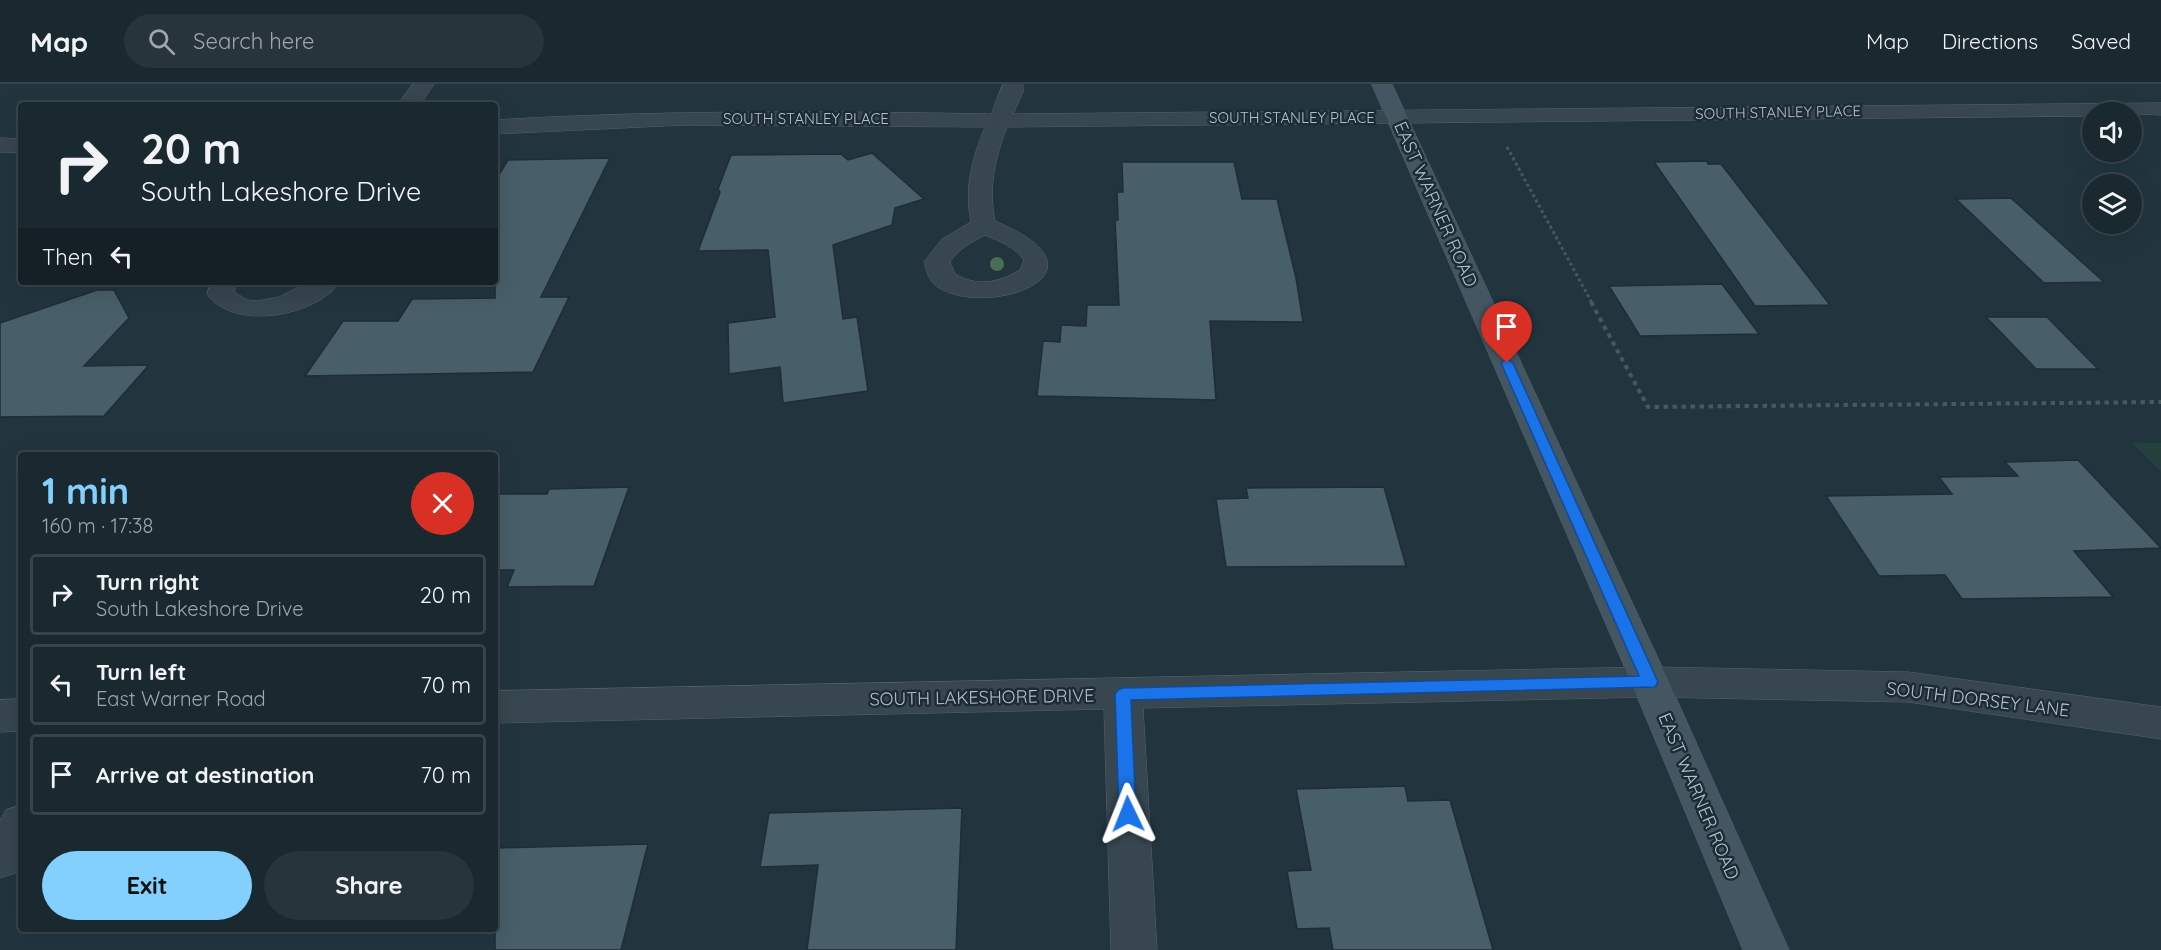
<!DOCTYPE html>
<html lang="en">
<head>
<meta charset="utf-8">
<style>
	body { margin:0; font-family:Quicksand,sans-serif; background:#27343b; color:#f1f3f6; height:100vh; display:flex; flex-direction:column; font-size:22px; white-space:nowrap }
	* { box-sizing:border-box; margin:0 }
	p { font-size:20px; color:#9fa6aa }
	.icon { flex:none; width:33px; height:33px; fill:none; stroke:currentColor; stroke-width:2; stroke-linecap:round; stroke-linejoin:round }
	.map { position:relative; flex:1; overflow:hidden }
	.side { position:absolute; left:18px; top:368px; width:480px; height:480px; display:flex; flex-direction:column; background:#1a282f; border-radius:6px; box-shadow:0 6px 24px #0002,0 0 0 2px #38444b }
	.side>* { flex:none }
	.top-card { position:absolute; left:18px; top:18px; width:480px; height:183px; border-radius:6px; box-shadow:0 6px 24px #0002,0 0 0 2px #38444b; background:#1a282f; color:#f1f3f6; overflow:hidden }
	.tools { position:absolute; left:2082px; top:18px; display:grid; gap:12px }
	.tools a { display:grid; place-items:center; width:60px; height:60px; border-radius:50%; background:#1a282f; box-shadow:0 6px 24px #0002,0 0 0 2px #38444b; font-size:30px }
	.pin { position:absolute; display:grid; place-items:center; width:51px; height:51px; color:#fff; margin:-62px -26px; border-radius:50% 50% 50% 0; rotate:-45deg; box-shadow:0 0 6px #0007 }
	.pin .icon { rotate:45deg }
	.me { position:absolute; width:66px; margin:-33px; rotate:358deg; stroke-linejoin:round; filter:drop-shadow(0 0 4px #0008) }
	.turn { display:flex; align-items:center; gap:21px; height:126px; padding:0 24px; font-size:27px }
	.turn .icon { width:78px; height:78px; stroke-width:2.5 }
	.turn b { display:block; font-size:42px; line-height:51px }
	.then { display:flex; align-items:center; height:57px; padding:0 24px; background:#0003; gap:12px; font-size:22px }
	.round { display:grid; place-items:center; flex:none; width:63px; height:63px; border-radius:32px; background:#27343b }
	.head { display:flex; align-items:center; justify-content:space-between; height:102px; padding:0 24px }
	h1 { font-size:36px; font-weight:700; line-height:45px; color:#83cffe }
	.action { display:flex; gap:12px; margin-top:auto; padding:12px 24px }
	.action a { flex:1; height:69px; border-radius:36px; background:#83cffe; color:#111; font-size:24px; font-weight:700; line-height:69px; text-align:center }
	.action a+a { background:#27343b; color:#f1f3f6 }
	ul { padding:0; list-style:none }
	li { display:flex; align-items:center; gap:18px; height:81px; margin:0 12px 9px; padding:0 12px; border:3px solid #38444b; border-radius:6px }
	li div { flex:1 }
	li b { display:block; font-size:22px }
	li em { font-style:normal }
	header { display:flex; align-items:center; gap:36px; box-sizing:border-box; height:84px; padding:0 30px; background:#1a282f; border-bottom:2px solid #38444b }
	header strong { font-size:28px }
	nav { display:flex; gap:33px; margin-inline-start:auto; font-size:21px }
	.search { width:420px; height:54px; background:#27343b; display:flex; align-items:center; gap:15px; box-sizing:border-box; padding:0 21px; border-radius:33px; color:#9fa6aa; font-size:22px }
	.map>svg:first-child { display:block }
	.green { fill:#24403d }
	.building { fill:#485e68; stroke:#1e2d36; stroke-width:1.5 }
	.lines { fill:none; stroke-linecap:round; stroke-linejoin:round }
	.minor-casing { stroke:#55646d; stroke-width:1 }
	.secondary-casing { stroke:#55646d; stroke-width:1 }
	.path-far1 { stroke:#425c59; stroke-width:3; stroke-dasharray:3 3; stroke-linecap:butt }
	.path { stroke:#425c59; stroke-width:4; stroke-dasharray:4.5 4.5; stroke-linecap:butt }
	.minor { fill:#37464f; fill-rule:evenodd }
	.secondary { fill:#445662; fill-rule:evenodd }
	.tree { fill:#486e56 }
	.route { fill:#1a73e8; stroke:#114b97; stroke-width:1.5 }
	.labels { text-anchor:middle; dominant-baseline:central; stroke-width:5; stroke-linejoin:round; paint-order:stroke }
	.far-street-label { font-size:15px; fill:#b3c1ca; stroke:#1c2b34 }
	.street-label { font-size:18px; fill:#b3c1ca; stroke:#1c2b34 }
</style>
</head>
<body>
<header>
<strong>Map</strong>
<div class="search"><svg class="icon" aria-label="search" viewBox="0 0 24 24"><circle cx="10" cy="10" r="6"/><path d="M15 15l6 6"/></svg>Search here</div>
<nav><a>Map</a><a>Directions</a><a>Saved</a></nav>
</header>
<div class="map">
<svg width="2161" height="866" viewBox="0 0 2161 866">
	<rect width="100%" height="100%" fill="#22353f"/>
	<polygon class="green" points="2132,359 2161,359 2161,388"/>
	<g class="building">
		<polygon points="872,69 924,115 895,124 892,141 833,161 843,235 857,233 868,307 783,319 780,283 729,290 728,239 775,233 768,166 698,167 720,108 718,105 731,71 841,70 848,76"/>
		<polygon points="610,74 541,213 569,213 533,288 305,292 343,237 398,237 412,215 495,214 495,97 508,76"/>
		<polygon points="1707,77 1708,80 1721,80 1830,221 1755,222 1654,78"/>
		<polygon points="1122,78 1234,78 1242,115 1277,115 1296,194 1303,238 1210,237 1216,316 1037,312 1043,257 1060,258 1061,241 1086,242 1087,221 1119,221 1115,136 1118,136 1117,108 1123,108"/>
		<polygon points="2011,114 2104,198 2044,199 1956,115"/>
		<polygon points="1722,200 1759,250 1640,252 1609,202"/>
		<polygon points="97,206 114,206 129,234 84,282 149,281 104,332 0,333 0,239"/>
		<polygon points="1986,233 2047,233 2098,285 2036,285"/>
		<polygon points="2078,376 2161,464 2074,467 2113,513 1962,515 1945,491 1879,492 1826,412 1952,410 1939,393 2018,392 2005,378"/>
		<polygon points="629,403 594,502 507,503 514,486 495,486 495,410 547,410 549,405"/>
		<polygon points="1384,403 1406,482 1226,483 1216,415 1248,414 1246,404"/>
		<polygon points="1405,702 1408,717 1450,716 1493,866 1333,866 1329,844 1297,845 1287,787 1311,786 1296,705"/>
		<polygon points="962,724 956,866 807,866 818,781 760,783 769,729"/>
		<polygon points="648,760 621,866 495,866 495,764"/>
	</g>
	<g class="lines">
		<defs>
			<g id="minor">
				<polygon points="413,0 434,0 420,21 398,21"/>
				<path d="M1003,0H1023V8L1013,30L2161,19V31L2092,28V32L1007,43C995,74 988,104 995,137C1128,193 972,238 933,199C928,194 926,185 924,178L942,155L971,138C964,104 972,75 985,43L684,41L495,50V36C660,26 826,27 991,30ZM985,151C999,157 1015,163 1024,176L1020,186C998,199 977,203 955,190L950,178C958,165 972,158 985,151Z"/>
				<polygon points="0,54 21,55 21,69 0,68"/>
				<path d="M211,198H237L234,208L247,216L258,217L279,213L309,198H340C317,232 233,248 207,210Z"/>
				<polygon points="1650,583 1908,588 2161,623 2161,655 1908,618 1650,613 1143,624 1157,866 1111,866 1104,625 495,639 495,607"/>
				<polygon points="21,615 21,647 0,648 0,616"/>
				<polygon points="21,721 21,778 15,789 0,794 0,736 6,726"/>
			</g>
			<polygon id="secondary" points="1372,0 1392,0 1669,598 1789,866 1743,866 1631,598"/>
		</defs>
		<use href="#minor" class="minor-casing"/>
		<use href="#secondary" class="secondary-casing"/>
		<polyline class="path-far1" points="1507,63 1592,219"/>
		<polyline class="path" points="1591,218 1648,323 2161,318"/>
		<use href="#minor" class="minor"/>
		<use href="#secondary" class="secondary"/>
	</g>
	<circle class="tree" cx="997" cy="180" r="7"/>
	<polygon class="route" points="1507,275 1513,279 1658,598 1655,603 1131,616 1136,730 1134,735 1128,737 1122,735 1119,730 1115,610 1118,606 1123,604 1639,592 1501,279"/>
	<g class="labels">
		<g class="far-street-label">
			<text transform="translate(1778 28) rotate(-1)">SOUTH STANLEY PLACE</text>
			<text x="1292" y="33">SOUTH STANLEY PLACE</text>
			<text x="806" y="34">SOUTH STANLEY PLACE</text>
		</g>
		<g class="street-label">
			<text transform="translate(1436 120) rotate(66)">EAST WARNER ROAD</text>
			<text transform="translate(982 613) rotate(-1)">SOUTH LAKESHORE DRIVE</text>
			<text transform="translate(1978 615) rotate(7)">SOUTH DORSEY LANE</text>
			<text transform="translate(1699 712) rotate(67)">EAST WARNER ROAD</text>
		</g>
	</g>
</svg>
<div class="tools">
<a><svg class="icon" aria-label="sound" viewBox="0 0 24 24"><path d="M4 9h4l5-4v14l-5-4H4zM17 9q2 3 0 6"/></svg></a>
<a><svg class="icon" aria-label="layers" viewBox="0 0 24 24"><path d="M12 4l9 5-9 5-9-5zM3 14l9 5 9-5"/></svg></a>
</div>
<div class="pin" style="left:1507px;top:279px;background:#d93025"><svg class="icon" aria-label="arrive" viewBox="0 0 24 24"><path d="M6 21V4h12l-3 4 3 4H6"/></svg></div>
<svg class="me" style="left:1128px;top:730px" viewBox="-20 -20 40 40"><path d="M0-17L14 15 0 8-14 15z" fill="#1a73e8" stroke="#fff" stroke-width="4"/></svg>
<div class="top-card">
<div class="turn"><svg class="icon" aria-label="right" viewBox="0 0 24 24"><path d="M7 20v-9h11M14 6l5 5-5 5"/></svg><div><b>20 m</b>South Lakeshore Drive</div></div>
<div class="then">Then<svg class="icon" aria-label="left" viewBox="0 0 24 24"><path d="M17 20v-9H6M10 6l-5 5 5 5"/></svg></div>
</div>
<section class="side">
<div class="head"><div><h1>1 min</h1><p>160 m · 17:38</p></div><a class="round" style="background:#d93025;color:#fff"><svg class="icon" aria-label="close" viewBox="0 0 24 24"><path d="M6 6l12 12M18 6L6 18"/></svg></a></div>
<ul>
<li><svg class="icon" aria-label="right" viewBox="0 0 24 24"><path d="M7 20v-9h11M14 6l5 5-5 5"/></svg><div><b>Turn right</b><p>South Lakeshore Drive</p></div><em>20 m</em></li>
<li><svg class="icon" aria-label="left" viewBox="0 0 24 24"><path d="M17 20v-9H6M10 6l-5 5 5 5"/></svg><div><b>Turn left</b><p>East Warner Road</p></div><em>70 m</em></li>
<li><svg class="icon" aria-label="arrive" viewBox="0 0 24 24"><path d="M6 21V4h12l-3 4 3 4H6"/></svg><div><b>Arrive at destination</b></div><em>70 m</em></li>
</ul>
<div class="action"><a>Exit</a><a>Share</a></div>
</section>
</div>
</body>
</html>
